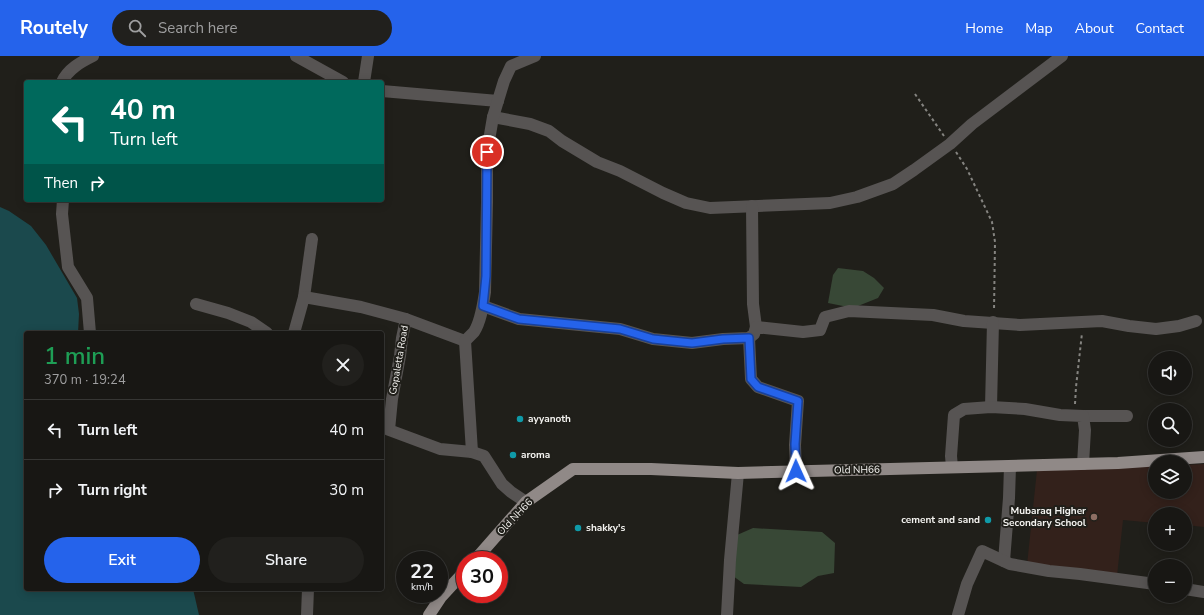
<!DOCTYPE html>
<html lang="en">
<head>
<meta charset="utf-8">
<style>
	body { margin:0; font-family:"Nunito Sans",sans-serif; background:#21201d; color:#f1f3f6; height:100vh; display:flex; flex-direction:column; font-size:15px; white-space:nowrap }
	* { box-sizing:border-box; margin:0 }
	p { font-size:13px; color:#9f9fa0 }
	.icon { flex:none; width:22px; height:22px; fill:none; stroke:currentColor; stroke-width:2; stroke-linecap:round; stroke-linejoin:round }
	.map { position:relative; flex:1; overflow:hidden }
	.details { position:absolute; left:24px; top:275px; width:360px; height:260px; display:flex; flex-direction:column; background:#181714; border-radius:4px; box-shadow:0 2px 10px #0003,0 0 0 1px #363634 }
	.details>* { flex:none }
	.top-card { position:absolute; left:24px; top:24px; width:360px; height:122px; border-radius:4px; box-shadow:0 2px 10px #0003,0 0 0 1px #363634; background:#00695c; color:#fff; overflow:hidden }
	.buttons { position:absolute; left:1148px; top:295px; display:grid; gap:8px }
	.buttons a { display:grid; place-items:center; width:44px; height:44px; border-radius:50%; background:#181714; box-shadow:0 2px 10px #0003,0 0 0 1px #363634; font-size:20px }
	.speed { position:absolute; left:396px; top:495px; display:flex; gap:8px; font-size:20px; font-weight:700; text-align:center }
	.speed>* { display:grid; place-content:center; width:52px; height:52px; border-radius:50%; background:#181714; box-shadow:0 2px 10px #0003,0 0 0 1px #363634; line-height:1 }
	.speed small { font-size:10px; font-weight:400 }
	.speed .limit { border:6px solid #d22; background:#fff; color:#111 }
	.pin { position:absolute; display:grid; place-items:center; width:34px; height:34px; color:#fff; margin:-17px; border:2px solid #fff; border-radius:50%; box-shadow:0 1px 4px #0007 }
	.me { position:absolute; width:44px; margin:-22px; rotate:359deg; stroke-linejoin:round; filter:drop-shadow(0 0 3px #0008) }
	.turn { display:flex; align-items:center; gap:14px; height:84px; padding:0 20px; font-size:18px }
	.turn .icon { width:52px; height:52px; stroke-width:2.5 }
	.turn b { display:block; font-size:28px; line-height:34px }
	.then { display:flex; align-items:center; height:38px; padding:0 20px; background:#0003; gap:8px; font-size:15px }
	.round { display:grid; place-items:center; flex:none; width:42px; height:42px; border-radius:21px; background:#21201d }
	.head { display:flex; align-items:center; justify-content:space-between; height:68px; padding:0 20px }
	h1 { font-size:24px; font-weight:600; line-height:30px; color:#1e9e55 }
	.cta { display:flex; gap:8px; margin-top:auto; padding:8px 20px }
	.cta a { flex:1; height:46px; border-radius:24px; background:#2563eb; color:#fff; font-size:16px; font-weight:600; line-height:46px; text-align:center }
	.cta a+a { background:#21201d; color:#f1f3f6 }
	ul { padding:0; list-style:none }
	li { display:flex; align-items:center; gap:12px; height:60px; padding:0 20px; border-top:1px solid #363634 }
	li div { flex:1 }
	li b { display:block; font-size:15px }
	li em { font-style:normal }
	header { display:flex; align-items:center; gap:24px; box-sizing:border-box; height:56px; padding:0 20px; background:#2563eb; color:#fff }
	header strong { font-size:19px }
	nav { display:flex; gap:22px; margin-inline-start:auto; font-size:14px }
	.search { width:280px; height:36px; background:#21201d; display:flex; align-items:center; gap:10px; box-sizing:border-box; padding:0 14px; border-radius:22px; color:#9f9fa0; font-size:15px }
	.map>svg:first-child { display:block }
	.education { fill:#33211b }
	.green { fill:#384836 }
	.water { fill:#1b494d }
	.lines { fill:none; stroke-linecap:round; stroke-linejoin:round }
	.path { stroke:#858480; stroke-width:2; stroke-dasharray:3 3; stroke-linecap:butt }
	.minor { stroke:#575453; stroke-width:12 }
	.major { stroke:#908987; stroke-width:12 }
	.route-casing { stroke:#184099; stroke-width:10 }
	.route { stroke:#2563eb; stroke-width:7 }
	.culture-dot { fill:#0f9aa8; stroke:#201f1a; stroke-width:1.5 }
	.education-dot { fill:#8d6e63; stroke:#201f1a; stroke-width:1.5 }
	.labels { text-anchor:middle; dominant-baseline:central; stroke-width:4; stroke-linejoin:round; paint-order:stroke }
	.street-label { font-size:10px; fill:#f5f4f1; stroke:#201f1a }
	.poi-label { font-size:10px; font-weight:bold; fill:#f5f4f1; stroke:#201f1a; text-anchor:start }
</style>
</head>
<body>
<header>
<strong>Routely</strong>
<div class="search"><svg class="icon" aria-label="search" viewBox="0 0 24 24"><circle cx="10" cy="10" r="6"/><path d="M15 15l6 6"/></svg>Search here</div>
<nav><a>Home</a><a>Map</a><a>About</a><a>Contact</a></nav>
</header>
<div class="map">
<svg width="1204" height="559" viewBox="0 0 1204 559">
	<rect width="100%" height="100%" fill="#201f1a"/>
	<polygon class="education" points="1204,408 1204,471 1185,469 1185,458 1155,458 1155,467 1123,464 1117,520 1027,509 1037,414 1155,410 1155,436 1185,436 1185,409"/>
	<g class="green">
		<polygon points="838,212 863,215 874,222 884,232 878,242 858,250 843,250 828,247 833,219"/>
		<polygon points="753,472 822,476 835,487 834,517 818,520 801,531 744,528 733,520 737,479"/>
	</g>
	<polygon class="water" points="0,151 9,155 31,170 46,189 77,242 79,258 78,277 26,277 26,533 193,533 199,559 0,559"/>
	<g class="lines">
		<g class="path">
			<polyline points="915,38 944,80"/>
			<polyline points="956,96 967,113 992,166 995,186 994,255"/>
			<polyline points="1075,348 1076,331 1082,277"/>
		</g>
		<g class="minor">
			<polyline points="296,0 343,26"/>
			<path d="M62,26C68,13 81,6 93,0"/>
			<polyline points="364,26 368,0"/>
			<polyline points="382,35 498,45"/>
			<polyline points="493,61 530,68 549,75 562,85 597,106 620,115 663,137 686,147 710,152 830,147 857,141 893,128 914,114 950,88 972,68 1062,0"/>
			<polyline points="63,144 62,158 68,211 87,242 90,277"/>
			<polyline points="752,150 753,248 756,271"/>
			<polyline points="304,241 312,183"/>
			<polyline points="196,248 228,257 251,266 267,277"/>
			<polyline points="483,250 519,263 620,273 653,283 692,287 723,283 749,282 754,278 756,271 803,276 820,274 825,261 849,255 933,259 964,265 1020,269 1102,265 1129,270 1156,273 1179,270 1196,265"/>
			<polyline points="406,263 402,282 400,300 392,343 389,374 440,393 472,396 484,400 502,428 511,436 526,446"/>
			<polyline points="294,277 304,241 361,251 406,263 465,285"/>
			<polyline points="749,282 751,323 758,331 798,345 795,389 796,415"/>
			<path d="M465,285C468,282 471,279 474,276C481,265 483,249 485,236L487,146V96L493,61L504,25L511,10L535,0"/>
			<polyline points="465,285 472,396"/>
			<polyline points="991,351 993,266"/>
			<polyline points="1083,360 1127,360"/>
			<polyline points="952,411 951,400 954,359 964,353 991,351 1025,353 1060,359 1083,360 1085,374 1083,408"/>
			<polyline points="1004,505 1009,442 1010,410"/>
			<polyline points="1185,533 1204,536"/>
			<polyline points="307,559 308,533"/>
			<polyline points="727,559 730,504 738,417"/>
			<polyline points="958,559 967,528 982,495 1010,508 1049,515 1080,518 1155,528"/>
		</g>
		<g class="major">
			<polyline points="475,504 526,446 573,413 651,413 738,417 1118,407 1204,401"/>
			<polyline points="429,559 441,541 465,515"/>
		</g>
	</g>
	<g class="lines">
		<defs>
			<polyline id="route" points="487,96 486,220 483,250 519,263 620,273 653,283 692,287 723,283 749,282 751,323 758,331 798,345 795,388 796,415"/>
		</defs>
		<use href="#route" class="route-casing"/>
		<use href="#route" class="route"/>
	</g>
	<g class="culture-dot">
		<circle cx="520" cy="363" r="4"/>
		<circle cx="513" cy="399" r="4"/>
		<circle cx="988" cy="464" r="4"/>
		<circle cx="578" cy="472" r="4"/>
	</g>
	<circle class="education-dot" cx="1094" cy="461" r="4"/>
	<g class="labels">
		<g class="street-label">
			<text transform="translate(399 304) rotate(-80)">Gopaletta Road</text>
			<text transform="translate(857 414) rotate(-1)">Old NH66</text>
			<text transform="translate(515 461) rotate(-46)">Old NH66</text>
		</g>
		<g class="poi-label">
			<text x="528" y="363">ayyanoth</text>
			<text x="521" y="399">aroma</text>
			<text x="1086" y="455" text-anchor="end">Mubaraq Higher<tspan x="1086" dy="12">Secondary School</tspan></text>
			<text x="980" y="464" text-anchor="end">cement and sand</text>
			<text x="586" y="472">shakky's</text>
		</g>
	</g>
</svg>
<div class="buttons">
<a><svg class="icon" aria-label="sound" viewBox="0 0 24 24"><path d="M4 9h4l5-4v14l-5-4H4zM17 9q2 3 0 6"/></svg></a>
<a><svg class="icon" aria-label="search" viewBox="0 0 24 24"><circle cx="10" cy="10" r="6"/><path d="M15 15l6 6"/></svg></a>
<a><svg class="icon" aria-label="layers" viewBox="0 0 24 24"><path d="M12 4l9 5-9 5-9-5zM3 14l9 5 9-5"/></svg></a>
<a>+</a>
<a>−</a>
</div>
<div class="speed"><div>22<small>km/h</small></div><div class="limit">30</div></div>
<div class="pin" style="left:487px;top:96px;background:#d93025"><svg class="icon" aria-label="arrive" viewBox="0 0 24 24"><path d="M6 21V4h12l-3 4 3 4H6"/></svg></div>
<svg class="me" style="left:796px;top:415px" viewBox="-20 -20 40 40"><path d="M0-17L14 15 0 8-14 15z" fill="#2563eb" stroke="#fff" stroke-width="4"/></svg>
<div class="top-card">
<div class="turn"><svg class="icon" aria-label="left" viewBox="0 0 24 24"><path d="M17 20v-9H6M10 6l-5 5 5 5"/></svg><div><b>40 m</b>Turn left</div></div>
<div class="then">Then<svg class="icon" aria-label="right" viewBox="0 0 24 24"><path d="M7 20v-9h11M14 6l5 5-5 5"/></svg></div>
</div>
<section class="details">
<div class="head"><div><h1>1 min</h1><p>370 m · 19:24</p></div><a class="round"><svg class="icon" aria-label="close" viewBox="0 0 24 24"><path d="M6 6l12 12M18 6L6 18"/></svg></a></div>
<ul>
<li><svg class="icon" aria-label="left" viewBox="0 0 24 24"><path d="M17 20v-9H6M10 6l-5 5 5 5"/></svg><div><b>Turn left</b></div><em>40 m</em></li>
<li><svg class="icon" aria-label="right" viewBox="0 0 24 24"><path d="M7 20v-9h11M14 6l5 5-5 5"/></svg><div><b>Turn right</b></div><em>30 m</em></li>
</ul>
<div class="cta"><a>Exit</a><a>Share</a></div>
</section>
</div>
</body>
</html>
